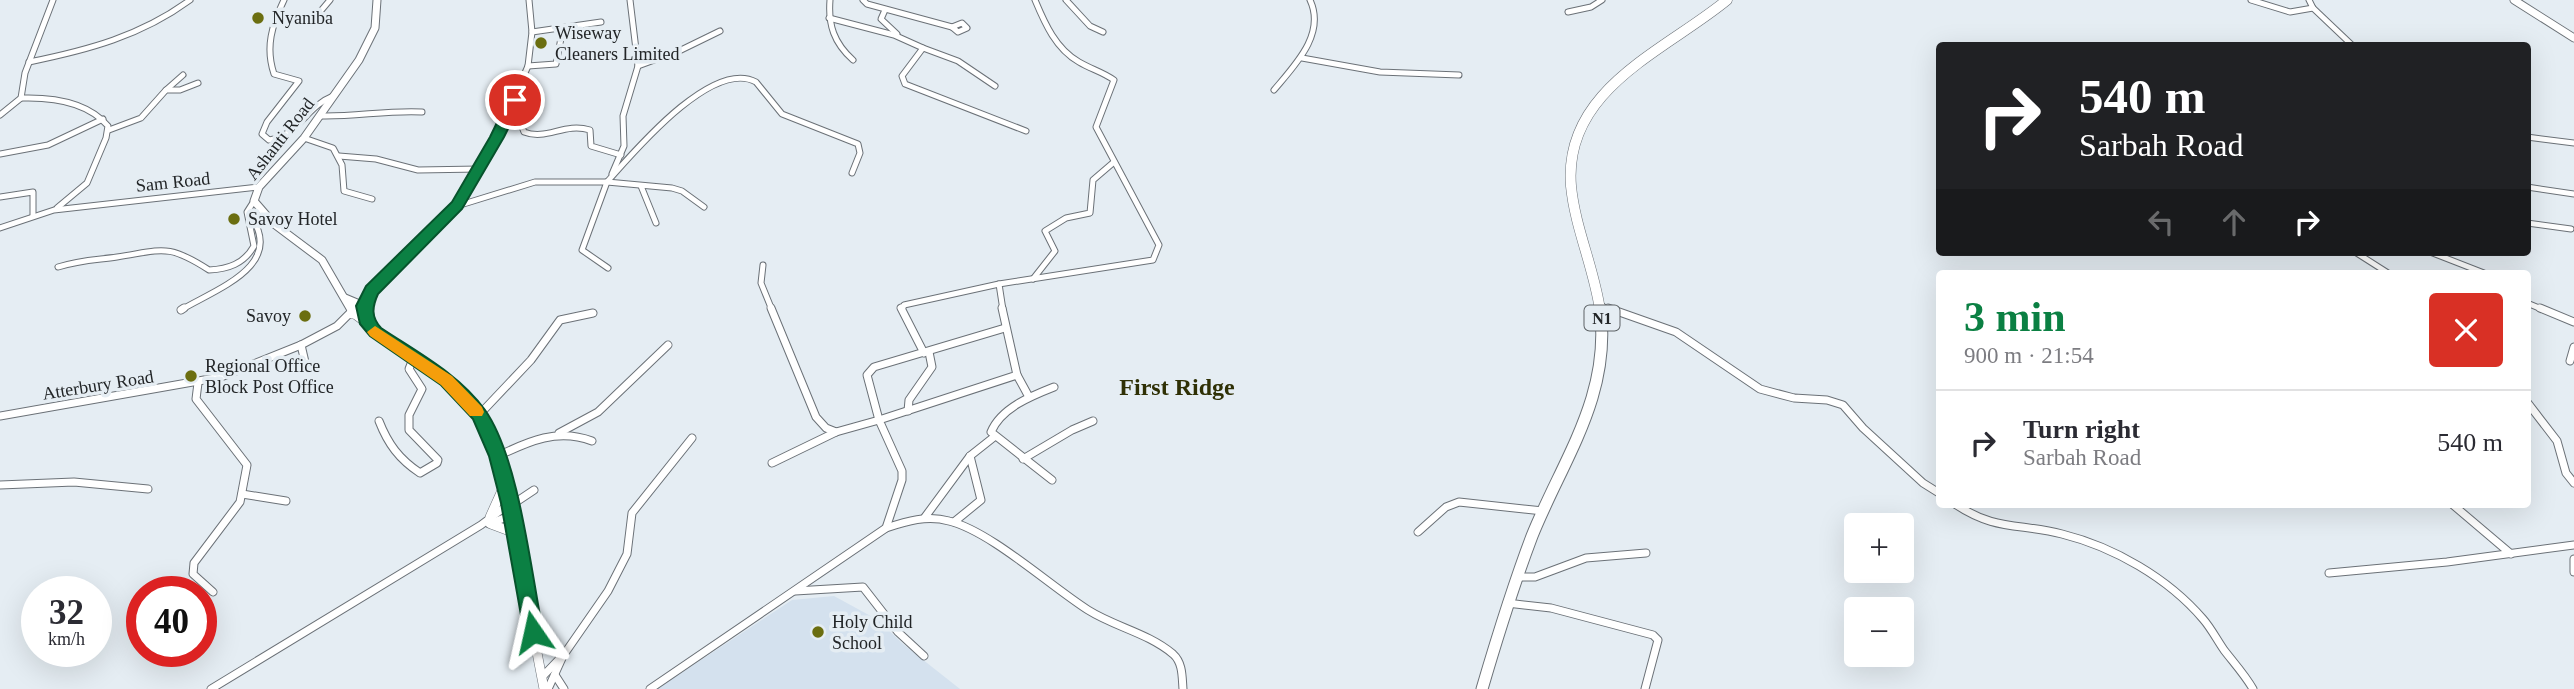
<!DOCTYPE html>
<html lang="en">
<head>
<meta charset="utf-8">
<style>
	body { margin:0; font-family:"Times New Roman",serif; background:#f2f2f3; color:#2b2b33; height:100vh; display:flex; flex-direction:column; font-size:26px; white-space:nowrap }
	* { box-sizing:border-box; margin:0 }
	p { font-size:23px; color:#7c7c81 }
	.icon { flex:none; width:38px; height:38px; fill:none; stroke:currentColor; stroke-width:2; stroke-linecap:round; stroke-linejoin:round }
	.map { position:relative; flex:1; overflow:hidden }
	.panel { position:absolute; left:1936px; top:270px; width:595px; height:238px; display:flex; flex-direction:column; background:#fff; border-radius:7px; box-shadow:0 7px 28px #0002 }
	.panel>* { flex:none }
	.hud { position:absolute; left:1936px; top:42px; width:595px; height:214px; border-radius:7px; box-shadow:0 7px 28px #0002; background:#202124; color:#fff; overflow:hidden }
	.tools { position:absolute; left:1844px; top:513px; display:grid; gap:14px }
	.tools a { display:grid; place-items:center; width:70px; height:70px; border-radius:7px; background:#fff; box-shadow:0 7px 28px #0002; font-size:35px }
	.speed { position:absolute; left:21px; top:576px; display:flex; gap:14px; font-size:35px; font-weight:700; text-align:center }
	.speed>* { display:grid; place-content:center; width:91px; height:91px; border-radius:50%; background:#fff; box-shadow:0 7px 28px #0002; line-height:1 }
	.speed small { font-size:18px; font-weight:400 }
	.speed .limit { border:10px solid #d22; background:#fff; color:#111 }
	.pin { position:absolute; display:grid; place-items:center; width:60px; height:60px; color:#fff; margin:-30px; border:4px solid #fff; border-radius:50%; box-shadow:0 2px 7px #0007 }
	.me { position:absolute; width:77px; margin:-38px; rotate:349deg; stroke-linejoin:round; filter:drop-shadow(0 0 5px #0008) }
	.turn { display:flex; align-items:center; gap:24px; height:147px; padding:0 28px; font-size:32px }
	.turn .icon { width:91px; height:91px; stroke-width:2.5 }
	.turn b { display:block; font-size:49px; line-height:60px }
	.lanes { display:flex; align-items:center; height:66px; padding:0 28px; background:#0003; justify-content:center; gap:35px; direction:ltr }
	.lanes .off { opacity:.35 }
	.round { display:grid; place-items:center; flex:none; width:74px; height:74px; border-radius:7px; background:#f2f2f3 }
	.overview { display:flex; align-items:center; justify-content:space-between; height:119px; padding:0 28px }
	h1 { font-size:42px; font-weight:700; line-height:52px; color:#0b8043 }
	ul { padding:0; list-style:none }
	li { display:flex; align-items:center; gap:21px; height:105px; padding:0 28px; border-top:2px solid #e1e1e2 }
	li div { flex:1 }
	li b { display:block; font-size:26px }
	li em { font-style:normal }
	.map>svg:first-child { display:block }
	.built { fill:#d4e1ee }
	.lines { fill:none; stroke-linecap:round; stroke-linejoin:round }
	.minor-far1-casing { stroke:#6b7177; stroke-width:7 }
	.minor-casing { stroke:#6b7177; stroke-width:9 }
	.tertiary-far1-casing { stroke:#6b7177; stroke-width:9 }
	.tertiary-casing { stroke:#6b7177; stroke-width:10 }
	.trunk-far1-casing { stroke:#6b7177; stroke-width:11 }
	.trunk-casing { stroke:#6b7177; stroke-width:13 }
	.minor-far1 { stroke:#fff; stroke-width:5 }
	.minor { stroke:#fff; stroke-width:7 }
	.tertiary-far1 { stroke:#fff; stroke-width:7 }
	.tertiary { stroke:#fff; stroke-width:9 }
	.trunk-far1 { stroke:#fff; stroke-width:10 }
	.trunk { stroke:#fff; stroke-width:11 }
	.route { fill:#0b8043; stroke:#07532c; stroke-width:2 }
	.slow { fill:#f59e0b }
	.poi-dot { fill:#6b6e10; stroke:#e5edf3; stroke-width:2.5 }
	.labels { text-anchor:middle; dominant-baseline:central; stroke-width:7; stroke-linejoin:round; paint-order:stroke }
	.shield { fill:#e5edf3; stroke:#5c6164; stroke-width:2 }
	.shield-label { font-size:16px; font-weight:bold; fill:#222527 }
	.poi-label { font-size:18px; fill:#222527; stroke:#e5edf3; text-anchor:start }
	.street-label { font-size:18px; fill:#222527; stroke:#e5edf3 }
	.district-label { font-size:24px; font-weight:bold; fill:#2f3005; stroke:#e5edf3 }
</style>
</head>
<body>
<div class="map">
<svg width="2574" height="689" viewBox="0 0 2574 689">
	<rect width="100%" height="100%" fill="#e5edf3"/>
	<polygon class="built" points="834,596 878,620 903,644 960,689 657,689 792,600"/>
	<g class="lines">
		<defs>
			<g id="minor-far1">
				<path d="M284,0C272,25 265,47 274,74L299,81L267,122L262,134L269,140C298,136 307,106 333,96"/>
				<path d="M830,0C828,25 834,43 853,60"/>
				<polyline points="863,0 867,4 952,27"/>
				<polyline points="1066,0 1090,26 1103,32"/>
				<polyline points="2251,0 2290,12 2313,8"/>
				<polyline points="2309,0 2313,8 2353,46"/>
				<polyline points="885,10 881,19 897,34"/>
				<polyline points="1568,12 1591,7 1602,0"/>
				<polyline points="319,13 330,0"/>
				<polyline points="829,18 894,35 923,48 902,76 905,84 1026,131"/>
				<polygon points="962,23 967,28 958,32 952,27"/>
				<polyline points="532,32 601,22"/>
				<polyline points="923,48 958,61 995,86"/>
				<polyline points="1302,58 1380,72 1459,75"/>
				<path d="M29,62C88,50 141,36 190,0"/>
				<polyline points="528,66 556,64 563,28"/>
				<polyline points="638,66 679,51 720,31"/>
				<polyline points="166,90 183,75"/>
				<path d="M1274,90C1295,65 1326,34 1310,0"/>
				<path d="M21,98C52,97 87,101 108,126L106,138L87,183L57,208"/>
				<polyline points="0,115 21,98 25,73 53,0"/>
				<path d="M320,116C355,117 388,110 422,112"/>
				<path d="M507,117L519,119L524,132C547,141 564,122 590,130L591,146L621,155"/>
				<polyline points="109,130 141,118 166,90 180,90 198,83"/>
				<polyline points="2527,137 2574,143"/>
				<polyline points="304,138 333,148 342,165 344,191 372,199"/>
				<polyline points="0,154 48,145 103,119"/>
				<polyline points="339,156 376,159 418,170 479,169"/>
				<polyline points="612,174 624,146 623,116 638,66 630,0"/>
				<path d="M607,182C633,153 712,58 756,82L782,114L858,144L860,153L852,173"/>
				<polyline points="607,182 672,188 682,191 704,207"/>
				<polyline points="641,186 656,223"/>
				<polyline points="2527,187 2574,194"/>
				<polyline points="0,197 33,192 33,216"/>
				<polyline points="457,206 535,182 607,182 582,250 608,268"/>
				<polyline points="2527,223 2571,229"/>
				<polyline points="0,228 54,210 259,187"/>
				<polyline points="2355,252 2388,273"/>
				<polyline points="2430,252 2484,273"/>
				<polyline points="763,265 761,283 772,310"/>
				<path d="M58,267C80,260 95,260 117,257C163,250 167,243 209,270C228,269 244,264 254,246L247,212L254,201"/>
				<polyline points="1033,279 1055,251 1045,231 1066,218 1090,213 1093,180 1114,162"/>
				<polyline points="2527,303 2544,310"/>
				<polyline points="358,305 457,206 497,137 528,66 532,32 529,0"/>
				<polyline points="1601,306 1613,310"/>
				<path d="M181,310C216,289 288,265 249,214"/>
				<polyline points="902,310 904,305 999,284"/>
				<path d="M1003,310L999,284L1153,260L1159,245L1096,127L1114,80C1103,72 1091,69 1079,62C1056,49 1045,24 1035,0"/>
			</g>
			<g id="minor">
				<polyline points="771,308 816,417 826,428 836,432"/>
				<polyline points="901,308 924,353"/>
				<polyline points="1608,308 1676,332 1760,389 1794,398 1827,400 1843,405 1863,428 1923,483 1939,493"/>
				<polyline points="2540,308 2574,322"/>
				<polyline points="181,310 184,308"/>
				<polyline points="301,345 305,362"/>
				<polyline points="2570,361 2574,347"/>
				<polyline points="1017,375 1029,397"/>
				<polyline points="198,383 196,399 247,465 240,502 194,563 193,574 213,592"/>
				<polyline points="2527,402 2557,441 2566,473 2574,483"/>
				<polyline points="908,411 909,400 932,367 929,352"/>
				<polyline points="479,415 531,360 560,320 593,313"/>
				<polyline points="0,416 221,377 301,345 337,326 351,312"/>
				<path d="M379,421C388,444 399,459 420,473L437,463L438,460L409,430V415L422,389L409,369L413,359"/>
				<polyline points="559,433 598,412 668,345"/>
				<path d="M498,456C529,441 558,428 592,441"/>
				<polyline points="1023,459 1072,430 1093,421"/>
				<polyline points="772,463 836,432 879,420 867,375 874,367 1005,328"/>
				<path d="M1052,480L991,432C1001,408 1031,396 1054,387"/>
				<polyline points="0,485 74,482 148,489"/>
				<polyline points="242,494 286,501"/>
				<path d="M1955,504C1995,531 2019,523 2062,534C2114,547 2168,578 2203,619C2211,628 2217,640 2224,650C2234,663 2245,675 2253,689"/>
				<polyline points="2452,504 2511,554"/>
				<polyline points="510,506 534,490"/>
				<polyline points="925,517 970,456 994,437"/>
				<polyline points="954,522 981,500 970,456"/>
				<polyline points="489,524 512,515"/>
				<path d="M886,528C907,521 927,515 949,521C990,531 1049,585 1088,610C1115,627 1148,633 1173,654C1183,663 1182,677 1183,689"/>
				<polyline points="1418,532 1446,507 1459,502 1543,511"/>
				<polyline points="2574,559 2574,572"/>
				<polyline points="2329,573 2447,562 2574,545"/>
				<polyline points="1517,577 1535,577 1586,558 1646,553"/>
				<polyline points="795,591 863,587 898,632 924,656"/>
				<polyline points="1507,603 1551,608 1653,635 1658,640 1645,689"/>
				<polyline points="555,675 564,689"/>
				<polyline points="542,677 565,653 608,591 627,554 632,513 692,438"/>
				<polyline points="211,689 481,525 509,504"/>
				<polyline points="548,689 563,656"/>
				<polyline points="650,689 886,528 902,480 902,471 879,420 1017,375 1002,308"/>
			</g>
			<g id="tertiary-far1">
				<polyline points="2514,0 2574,38"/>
				<polyline points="345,298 364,306 362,310"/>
				<polyline points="351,310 357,305"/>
				<polyline points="351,310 322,260 274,224 254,201 259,187 304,138 359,60 375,28 377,0"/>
			</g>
			<g id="tertiary">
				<polyline points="353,308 352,314 361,313 363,308"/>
				<polyline points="356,315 452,386 479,415 500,460 544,689"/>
				<polyline points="490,517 504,486"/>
				<polyline points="491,524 515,533"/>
			</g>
			<path id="trunk-far1" d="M1600,310C1594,268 1575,228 1571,186C1563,89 1665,51 1727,0"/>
			<path id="trunk" d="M1482,689C1497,638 1513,586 1532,536C1563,459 1612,395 1600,308"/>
		</defs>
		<use href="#minor-far1" class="minor-far1-casing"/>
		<use href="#minor" class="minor-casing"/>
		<use href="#tertiary-far1" class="tertiary-far1-casing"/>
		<use href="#tertiary" class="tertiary-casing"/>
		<use href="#trunk-far1" class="trunk-far1-casing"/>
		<use href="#trunk" class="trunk-casing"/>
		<use href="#minor-far1" class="minor-far1"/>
		<use href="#minor" class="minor"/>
		<use href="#tertiary-far1" class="tertiary-far1"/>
		<use href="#tertiary" class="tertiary"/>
		<use href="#trunk-far1" class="trunk-far1"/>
		<use href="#trunk" class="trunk"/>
	</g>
	<path class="route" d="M515,95L522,100L504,137L462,209L378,294C372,307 371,317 381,328C417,352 459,374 485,410C519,458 531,572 543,632L540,637L533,640L527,637L524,632L501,503L489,456L473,419L441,385L370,336L360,324L356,306L366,286L452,202L490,137L508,100Z"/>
	<polygon class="slow" points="375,326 452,376 482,407 484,412 482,416 470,416 441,385 370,336 367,332"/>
	<g class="poi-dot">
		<circle cx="258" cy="18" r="7"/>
		<circle cx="541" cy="43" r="7"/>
		<circle cx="234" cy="219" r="7"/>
		<circle cx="305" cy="316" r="7"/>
		<circle cx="191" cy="376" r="7"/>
		<circle cx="818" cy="632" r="7"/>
	</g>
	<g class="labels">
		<rect class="shield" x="1584.5" y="305.5" width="35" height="25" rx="5"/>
		<g class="shield-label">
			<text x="1602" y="318">N1</text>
		</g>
		<g class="poi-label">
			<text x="272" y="18">Nyaniba</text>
			<text x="555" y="33">Wiseway<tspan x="555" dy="21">Cleaners Limited</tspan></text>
			<text x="248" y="219">Savoy Hotel</text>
			<text x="291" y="316" text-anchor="end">Savoy</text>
			<text x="205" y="366">Regional Office<tspan x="205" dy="21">Block Post Office</tspan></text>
			<text x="832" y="622">Holy Child<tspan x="832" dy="21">School</tspan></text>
		</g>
		<g class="street-label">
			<text transform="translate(280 139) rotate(-52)">Ashanti Road</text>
			<text transform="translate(173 182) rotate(-6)">Sam Road</text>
			<text transform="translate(98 385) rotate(-9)">Atterbury Road</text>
		</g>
		<g class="district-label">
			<text x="1177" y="387">First Ridge</text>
		</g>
	</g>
</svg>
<div class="tools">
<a>+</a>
<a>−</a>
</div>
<div class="speed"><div>32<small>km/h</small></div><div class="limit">40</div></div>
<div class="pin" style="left:515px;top:100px;background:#d93025"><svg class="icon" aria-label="arrive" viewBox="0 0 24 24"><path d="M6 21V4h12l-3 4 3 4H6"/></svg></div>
<svg class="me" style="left:533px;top:632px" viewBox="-20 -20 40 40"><path d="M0-17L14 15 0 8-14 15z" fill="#0b8043" stroke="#fff" stroke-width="4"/></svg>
<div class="hud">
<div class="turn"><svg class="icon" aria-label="right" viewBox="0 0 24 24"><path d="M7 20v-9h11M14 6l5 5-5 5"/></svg><div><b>540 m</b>Sarbah Road</div></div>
<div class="lanes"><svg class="icon off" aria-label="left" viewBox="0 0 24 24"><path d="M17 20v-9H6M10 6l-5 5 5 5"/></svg><svg class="icon off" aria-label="ahead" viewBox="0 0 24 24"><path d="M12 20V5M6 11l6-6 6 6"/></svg><svg class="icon" aria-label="right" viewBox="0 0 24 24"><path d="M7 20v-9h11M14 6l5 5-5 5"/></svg></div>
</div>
<section class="panel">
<div class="overview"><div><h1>3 min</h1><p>900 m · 21:54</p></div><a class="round" style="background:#d93025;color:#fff"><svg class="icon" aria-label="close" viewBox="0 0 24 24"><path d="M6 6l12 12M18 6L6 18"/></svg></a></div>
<ul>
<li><svg class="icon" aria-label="right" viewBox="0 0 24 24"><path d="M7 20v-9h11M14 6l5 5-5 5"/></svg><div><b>Turn right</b><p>Sarbah Road</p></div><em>540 m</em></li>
</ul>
</section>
</div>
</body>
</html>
